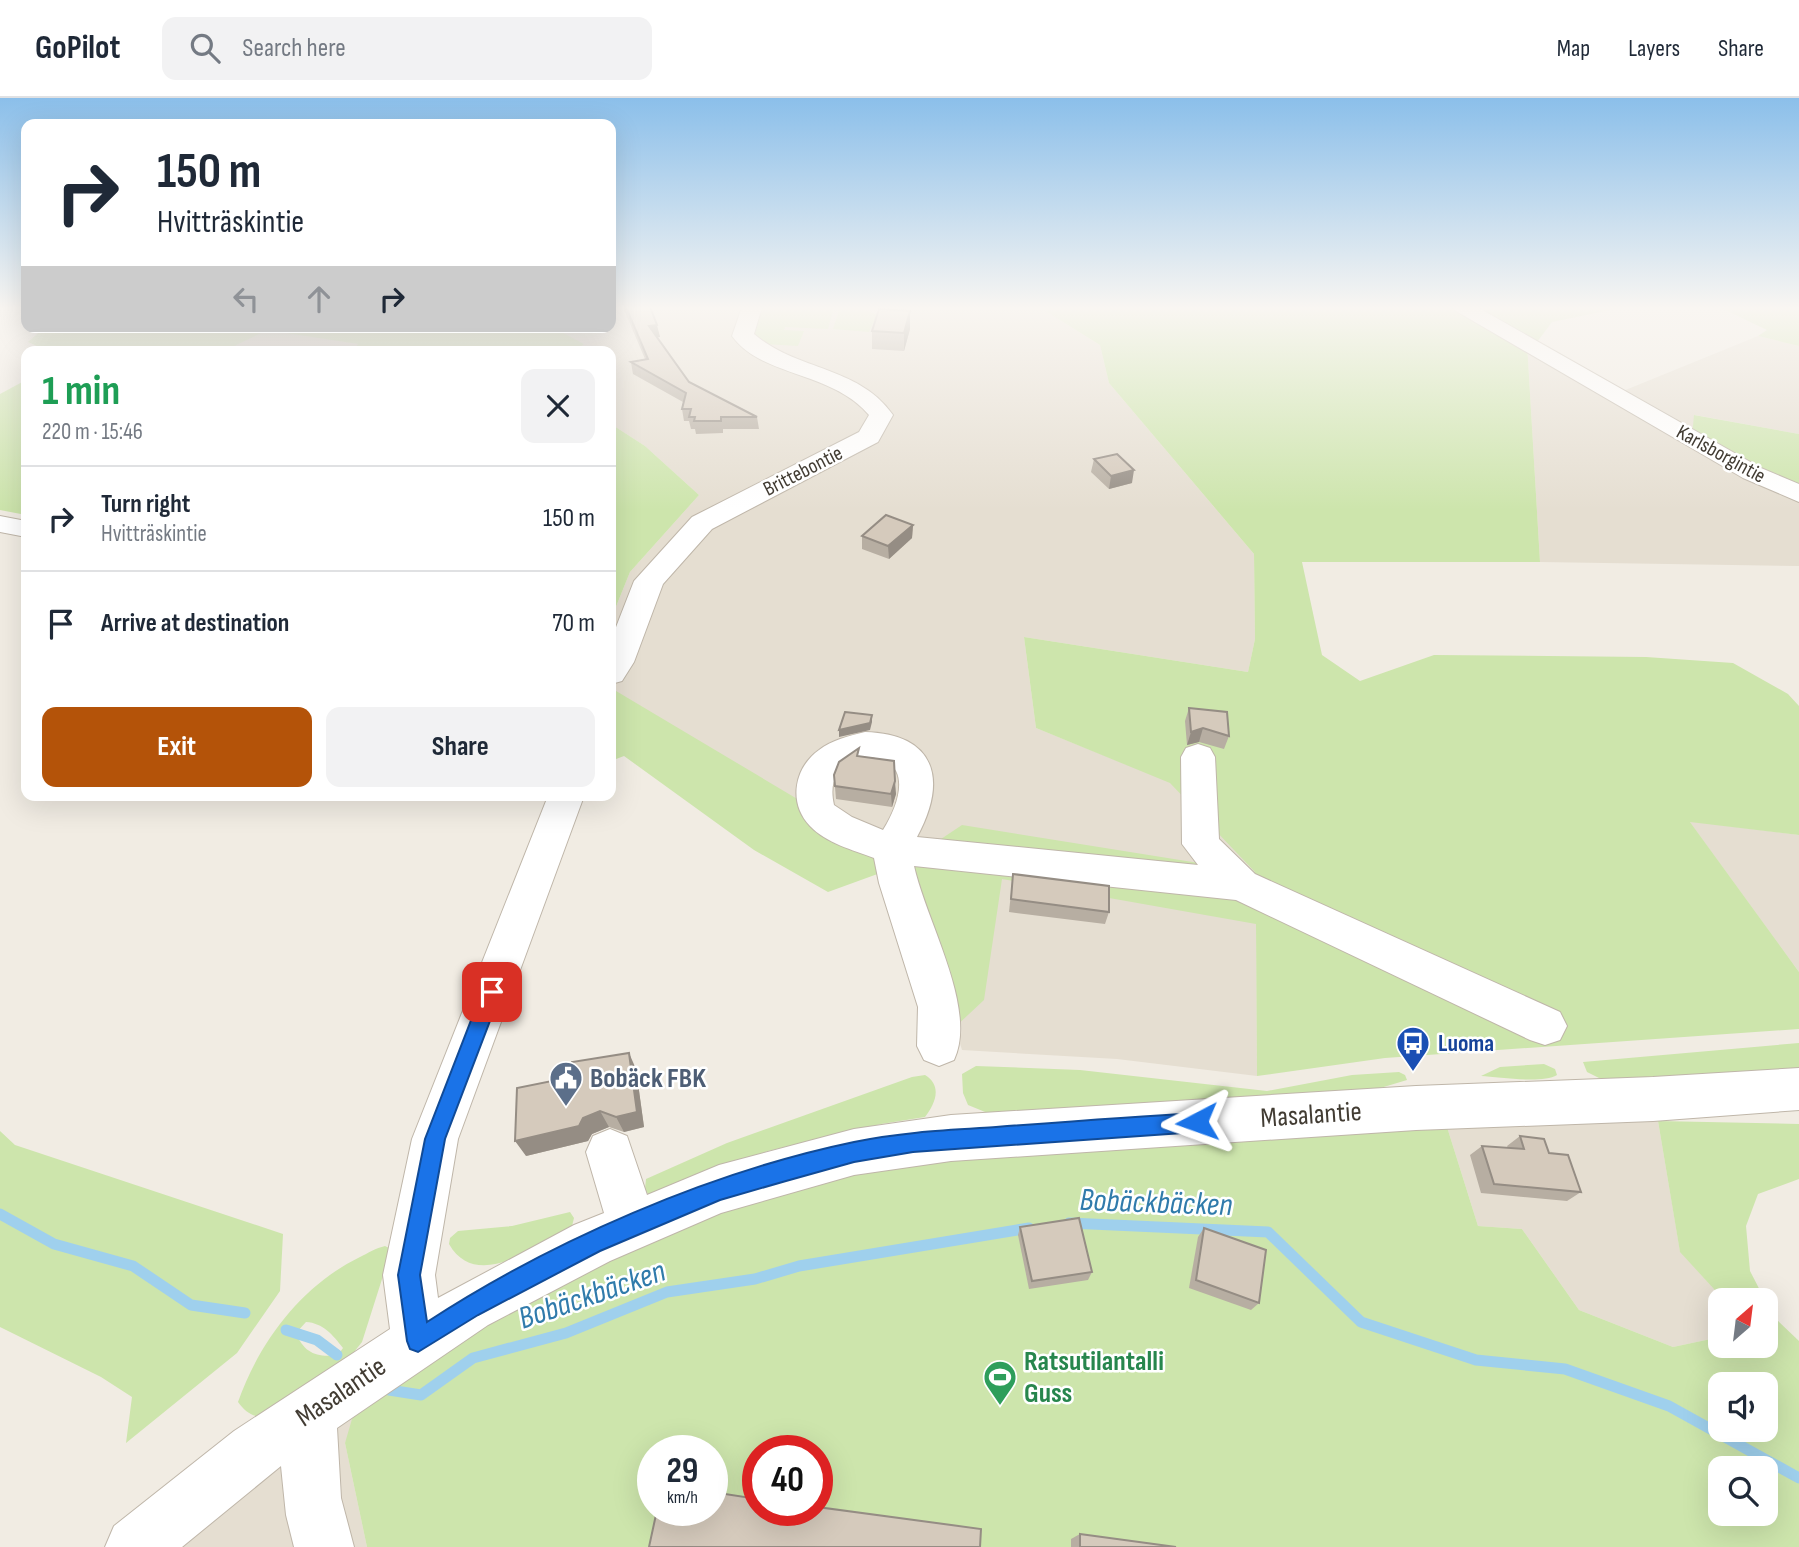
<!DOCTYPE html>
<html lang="en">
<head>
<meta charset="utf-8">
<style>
	body { margin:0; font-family:"Sofia Sans Condensed",sans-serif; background:#f2f2f3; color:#1f2937; height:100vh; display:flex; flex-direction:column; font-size:26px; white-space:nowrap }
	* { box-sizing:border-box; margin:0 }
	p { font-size:23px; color:#747a83 }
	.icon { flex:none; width:38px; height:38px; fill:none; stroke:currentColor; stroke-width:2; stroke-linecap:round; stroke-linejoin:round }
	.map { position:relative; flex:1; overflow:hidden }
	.side { position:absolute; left:21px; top:248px; width:595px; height:455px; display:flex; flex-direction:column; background:#fff; border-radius:14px; box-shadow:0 7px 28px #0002 }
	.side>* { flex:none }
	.top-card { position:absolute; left:21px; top:21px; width:595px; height:214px; border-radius:14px; box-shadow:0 7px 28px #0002; background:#fff; color:#1f2937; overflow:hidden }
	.needle { width:46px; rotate:28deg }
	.tools { position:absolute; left:1708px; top:1190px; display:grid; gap:14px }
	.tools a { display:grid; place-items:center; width:70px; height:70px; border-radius:14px; background:#fff; box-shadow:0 7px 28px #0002; font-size:35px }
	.speed { position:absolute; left:637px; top:1337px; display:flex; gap:14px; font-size:35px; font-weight:700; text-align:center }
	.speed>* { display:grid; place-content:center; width:91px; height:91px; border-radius:50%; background:#fff; box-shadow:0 7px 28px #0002; line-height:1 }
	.speed small { font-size:18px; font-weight:400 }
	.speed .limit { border:10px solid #d22; background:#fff; color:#111 }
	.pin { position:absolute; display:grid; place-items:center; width:60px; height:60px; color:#fff; margin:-30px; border-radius:14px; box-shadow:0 4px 10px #0006 }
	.me { position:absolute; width:77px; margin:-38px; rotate:266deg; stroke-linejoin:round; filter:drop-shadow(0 0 5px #0008) }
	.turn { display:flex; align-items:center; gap:24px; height:147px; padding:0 21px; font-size:32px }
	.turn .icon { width:91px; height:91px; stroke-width:2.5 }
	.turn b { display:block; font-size:49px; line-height:60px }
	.lanes { display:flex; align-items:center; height:66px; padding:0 21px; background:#0003; justify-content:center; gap:35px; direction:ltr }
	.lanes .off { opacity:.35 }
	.round { display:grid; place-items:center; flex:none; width:74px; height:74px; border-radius:14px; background:#f2f2f3 }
	.overview { display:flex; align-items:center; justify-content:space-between; height:119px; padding:0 21px }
	h1 { font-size:42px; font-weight:700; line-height:52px; color:#1e9e55 }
	.cta { display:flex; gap:14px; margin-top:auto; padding:14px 21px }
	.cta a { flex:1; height:80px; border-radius:14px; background:#b45309; color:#fff; font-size:28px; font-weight:700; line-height:80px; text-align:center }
	.cta a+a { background:#f2f2f3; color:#1f2937 }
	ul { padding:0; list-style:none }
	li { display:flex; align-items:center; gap:21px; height:105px; padding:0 21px; border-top:2px solid #e0e1e3 }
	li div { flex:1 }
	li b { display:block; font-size:26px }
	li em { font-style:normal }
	header { display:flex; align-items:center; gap:42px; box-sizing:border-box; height:98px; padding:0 35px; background:#fff; border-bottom:2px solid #e0e1e3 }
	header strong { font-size:33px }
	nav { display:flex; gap:38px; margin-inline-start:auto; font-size:24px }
	.search { width:490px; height:63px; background:#f2f2f3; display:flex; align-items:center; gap:18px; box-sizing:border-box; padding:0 24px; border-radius:14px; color:#747a83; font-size:26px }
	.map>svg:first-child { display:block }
	.residential { fill:#e5ded1 }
	.green { fill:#cde5ac; fill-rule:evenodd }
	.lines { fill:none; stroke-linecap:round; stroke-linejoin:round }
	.stream { stroke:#9fd0ed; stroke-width:11 }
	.minor-casing { stroke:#bfb6a9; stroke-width:2 }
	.minor { fill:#fff; fill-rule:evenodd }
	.wall { fill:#b7aea2 }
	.shaded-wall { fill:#958d84 }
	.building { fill:#d5cabc; stroke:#958d84; stroke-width:2 }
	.route { fill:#1a73e8; stroke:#114b97; stroke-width:2 }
	.labels { text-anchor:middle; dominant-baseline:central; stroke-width:5; stroke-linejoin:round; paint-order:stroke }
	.far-street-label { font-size:21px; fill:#423c33; stroke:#fff }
	.transit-label { font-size:24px; font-weight:bold; fill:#164399; stroke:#fff; text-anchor:start }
	.near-service-label { font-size:28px; font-weight:bold; fill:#4e5e75; stroke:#fff; text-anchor:start }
	.near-street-label { font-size:28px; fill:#423c33; stroke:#fff }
	.near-leisure-label { font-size:28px; font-weight:bold; fill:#27864d; stroke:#fff; text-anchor:start }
	.near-water-label { font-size:32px; font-style:italic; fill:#307bab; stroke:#fff }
</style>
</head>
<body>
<header>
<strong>GoPilot</strong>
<div class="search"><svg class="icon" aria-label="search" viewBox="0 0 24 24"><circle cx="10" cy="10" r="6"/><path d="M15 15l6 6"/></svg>Search here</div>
<nav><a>Map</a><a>Layers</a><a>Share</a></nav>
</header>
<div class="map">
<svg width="1799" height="1449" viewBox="0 0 1799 1449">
	<rect width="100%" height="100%" fill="#f1ece3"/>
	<g class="residential">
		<polygon points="611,209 1039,209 1100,247 1109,285 1254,456 1255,541 1248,574 1024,539 1036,630 1170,684 1256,774 1257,978 1117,961 962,952 905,766 611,595 611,521 630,474 699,397 645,348 611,326 611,254 575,254 583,246 552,229 611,229"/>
		<polygon points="267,231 359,246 352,254 222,254"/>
		<polygon points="1758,238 1799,248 1799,336 1695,317 1692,338 1799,390 1799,468 1540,464 1527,245 1623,293"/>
		<polygon points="1689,723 1799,737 1799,874"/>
		<polygon points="1658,1023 1680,1153 1724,1202 1720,1202 1720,1239 1673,1249 1579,1212 1522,1131 1478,1128 1447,1029"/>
		<polygon points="367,1300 345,1345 367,1449 170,1449"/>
	</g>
	<g class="green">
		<polygon points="762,209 834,209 828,231 785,229 784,232 804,233 798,248 764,246 753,239"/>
		<polygon points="840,209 859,209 877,217 869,234 833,231"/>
		<polygon points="1039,209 1625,209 1552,224 1537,244 1527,245 1540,464 1302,464 1322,557 1360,583 1434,557 1646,559 1733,565 1788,596 1799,608 1799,737 1690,724 1799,874 1799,931 1385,960 1257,978 1256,826 1002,781 984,902 953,931 905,766 828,794 754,752 624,658 611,663 611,590 905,765 962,727 1255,774 1170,685 1036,630 1024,539 1248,574 1255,541 1254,456 1109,285 1100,247"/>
		<polygon points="1719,209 1799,209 1799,248 1758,238 1767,232"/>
		<polygon points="45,229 552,229 584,246 575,254 352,254 358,246 267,232 222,254 50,254 28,244"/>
		<polygon points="26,282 26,417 0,412 0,296"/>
		<polygon points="1694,317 1799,336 1799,390 1692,338"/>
		<polygon points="611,326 645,348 699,397 630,474 611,521"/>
		<polygon points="1799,945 1799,972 1605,983 1587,974 1583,964"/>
		<path d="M1544,966L1555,971L1557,977C1542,986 1499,979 1481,978L1500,969Z"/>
		<polygon points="976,968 1080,972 1267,993 1352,977 1399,974 1405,977 1407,982 1357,997 995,1018 968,1007 963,995 962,976"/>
		<path d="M925,977C943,988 935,1006 925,1019L881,1026L768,1053L656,1096H648L645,1091L646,1081L727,1045L912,979Z"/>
		<polygon points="1658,1023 1799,1026 1799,1081 1758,1096 1746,1128 1750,1173 1765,1202 1724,1202 1680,1154"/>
		<path d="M1447,1029L1478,1128L1522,1131L1579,1212L1673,1249L1720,1239V1248H1766V1203L1775,1220L1799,1243V1449H367L345,1345L352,1321L367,1300L497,1215L659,1135L847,1070L1025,1052ZM1720,1286H1766V1332H1720ZM653,1353H712V1412H653ZM758,1353H817V1412H758ZM1720,1370H1766V1416H1720Z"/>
		<polygon points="0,1033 15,1047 283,1136 280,1193 237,1255 126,1345 132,1299 101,1279 0,1229"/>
		<path d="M570,1114L574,1120L572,1128C538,1147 477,1195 449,1146L450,1140L458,1133L512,1128Z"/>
		<path d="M385,1148L389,1150L390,1156L362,1244L354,1254L266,1319C254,1320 245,1314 238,1304C259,1244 302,1187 360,1159C368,1155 376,1150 385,1148ZM306,1224C323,1225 333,1237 343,1250L338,1257C317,1260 304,1255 296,1235Z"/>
	</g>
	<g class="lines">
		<g class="stream">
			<polyline points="0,1116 54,1146 133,1168 191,1207 245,1215"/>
			<polyline points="1069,1125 1268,1134 1361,1224 1476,1262 1565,1271 1669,1308 1799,1380"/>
			<polyline points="286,1232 317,1242 337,1257"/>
			<polyline points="389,1292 421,1297 473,1260 566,1235 667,1194 755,1181 799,1168 1029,1130"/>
		</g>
		<defs>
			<g id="minor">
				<path d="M742,209H762L754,236C797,273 859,268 893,317L878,344L712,431L663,486L634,564L622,583L611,586V542L634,483L692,419L859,334L869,317C832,273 761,279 732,238Z"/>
				<polygon points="1453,209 1477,209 1761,370 1799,386 1799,404 1743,380 1456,213"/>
				<polygon points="0,418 26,423 26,439 0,434"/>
				<path d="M865,634C936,636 948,682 917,739L1198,767L1182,746L1181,659L1186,650L1198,646L1210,650L1215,659L1219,741L1255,776L1560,914L1567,928L1560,942L1545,947L1530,942L1236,802L914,768C926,823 978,911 954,962L939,968L924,962L917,948L918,909L879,785L874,760C853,752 826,745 810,728C788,705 794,670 819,652C832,642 849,638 865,634ZM865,659C914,660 901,703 883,732L852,719L834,707C828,681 839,666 865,659Z"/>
				<polygon points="548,698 584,698 458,1041 435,1177 438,1200 574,1127 604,1115 586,1054 593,1038 610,1031 627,1038 647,1097 719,1067 854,1031 951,1017 1416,988 1653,979 1799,970 1799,1012 1653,1023 1416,1032 951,1063 854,1077 721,1115 610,1163 488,1227 337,1330 341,1400 354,1449 294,1449 286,1417 281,1368 182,1449 105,1449 114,1428 234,1333 390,1231 383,1177 412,1041"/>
			</g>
		</defs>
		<use href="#minor" class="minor-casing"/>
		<use href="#minor" class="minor"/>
	</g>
	<g class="wall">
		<polygon points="623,209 650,209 660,239 656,239 689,284 757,319 759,331 723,331 723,335 696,336 695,331 691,331 689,323 684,323 682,311 683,304 633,276 631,264 645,261"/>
		<polygon points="910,213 910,231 904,253 872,251 872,233"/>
		<polygon points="1094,361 1132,385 1109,391 1091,374"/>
		<polygon points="913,427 912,440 889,461 862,451 862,438"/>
		<polygon points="1189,610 1229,638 1224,651 1199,644 1187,647 1185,623"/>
		<polygon points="859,658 896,696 892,709 836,701 834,677"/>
		<polygon points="1013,776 1109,814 1105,826 1009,814"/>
		<polygon points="636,971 644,1029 624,1034 609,1029 592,1036 588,1043 526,1058"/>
		<polygon points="1520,1038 1549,1055 1581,1094 1567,1103 1481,1095 1470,1057 1482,1048 1508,1050 1507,1048"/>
		<polygon points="1020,1129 1092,1174 1088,1182 1029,1191 1018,1137"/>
		<polygon points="1204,1130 1259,1205 1251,1212 1189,1190 1198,1139"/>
		<polygon points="1080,1436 1176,1449 1071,1449 1071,1441"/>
	</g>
	<g class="shaded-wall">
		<polygon points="910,213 910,231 904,253 904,235"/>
		<polygon points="657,227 660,239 651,240 649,228"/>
		<polygon points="1134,372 1132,385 1109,391 1111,378"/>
		<polygon points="913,427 912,440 889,461 888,448"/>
		<polygon points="872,617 872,624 870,632 839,639 839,632"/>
		<polygon points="1203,630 1199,644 1187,647 1191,634"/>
		<polygon points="895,683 896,696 892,709 891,696"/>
		<polygon points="629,955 636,971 644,1029 624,1034 616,1019"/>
		<polygon points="600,1013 609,1029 592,1036 588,1043 526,1058 515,1043"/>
	</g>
	<g class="building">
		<polygon points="626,209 650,209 657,227 649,228 689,284 757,319 721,319 721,323 694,323 695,319 689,319 691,311 682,311 686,295 631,264 648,261"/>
		<polygon points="879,211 910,213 904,235 872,233"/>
		<polygon points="1117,356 1134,372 1111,378 1094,361"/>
		<polygon points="886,417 913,427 888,448 862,438"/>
		<polygon points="1189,610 1227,614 1229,638 1203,630 1191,634"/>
		<polygon points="845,614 872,617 870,625 839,632"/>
		<polygon points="859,650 857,658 894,663 895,683 891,696 835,688 834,677 839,664"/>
		<polygon points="1013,776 1109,788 1109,814 1011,801"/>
		<polygon points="629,955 637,1014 616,1019 600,1013 583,1020 579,1028 515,1043 517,990 572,979 572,964"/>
		<polygon points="1520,1038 1544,1041 1549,1055 1568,1057 1581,1094 1494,1086 1482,1048 1524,1051"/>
		<polygon points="1079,1120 1092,1174 1032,1183 1020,1129"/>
		<polygon points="1204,1130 1266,1152 1259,1205 1196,1182"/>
		<polygon points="712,1394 758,1401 758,1412 817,1412 817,1409 981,1431 980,1449 649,1449 657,1412 712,1412"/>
		<polygon points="1080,1436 1176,1449 1080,1449"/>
	</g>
	<linearGradient id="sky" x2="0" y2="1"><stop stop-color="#8bbfea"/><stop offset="0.51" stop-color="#f9f6f2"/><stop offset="1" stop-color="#f9f6f2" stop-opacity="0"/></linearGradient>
	<rect width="1799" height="412" fill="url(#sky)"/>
	<path class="route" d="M492,886L498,889L501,894L445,1041L420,1177L427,1224C551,1143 710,1074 854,1044C901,1034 949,1032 996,1029C1063,1024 1130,1019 1197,1015L1204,1017L1207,1024L1204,1031L1197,1034L913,1054L854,1064L786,1083L720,1102L600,1153L478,1217L418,1254L410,1251L407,1243L398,1177L425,1041L482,894L485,889Z"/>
	<defs>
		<symbol id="bus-pin" viewBox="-11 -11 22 30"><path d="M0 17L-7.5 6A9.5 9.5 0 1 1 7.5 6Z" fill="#1a4fb4" stroke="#fff"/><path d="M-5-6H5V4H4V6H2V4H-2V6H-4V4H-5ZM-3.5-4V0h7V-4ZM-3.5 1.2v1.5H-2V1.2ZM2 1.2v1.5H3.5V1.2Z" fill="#fff"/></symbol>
		<symbol id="civic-pin" viewBox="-11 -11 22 30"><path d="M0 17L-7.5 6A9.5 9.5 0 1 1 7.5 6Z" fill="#5c6f8a" stroke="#fff"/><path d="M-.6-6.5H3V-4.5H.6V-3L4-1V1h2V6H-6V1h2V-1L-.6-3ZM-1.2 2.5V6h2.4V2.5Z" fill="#fff"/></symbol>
		<symbol id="stadium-pin" viewBox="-11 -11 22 30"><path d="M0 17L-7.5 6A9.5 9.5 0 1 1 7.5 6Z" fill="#2e9e5b" stroke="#fff"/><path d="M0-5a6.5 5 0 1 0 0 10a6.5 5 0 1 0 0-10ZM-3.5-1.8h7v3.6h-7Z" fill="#fff"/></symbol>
	</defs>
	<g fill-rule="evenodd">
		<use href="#bus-pin" x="1394" y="926" width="38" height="52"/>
		<use href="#civic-pin" x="547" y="961" width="38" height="52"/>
		<use href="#stadium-pin" x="981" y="1260" width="38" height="52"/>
	</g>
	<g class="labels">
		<g class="far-street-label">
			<text transform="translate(1721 356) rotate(29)">Karlsborgintie</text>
			<text transform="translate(803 373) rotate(-27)">Brittebontie</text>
		</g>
		<g class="transit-label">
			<text x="1438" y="945">Luoma</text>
		</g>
		<g class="near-service-label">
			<text x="590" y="980">Bobäck FBK</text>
		</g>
		<g class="near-street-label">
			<text transform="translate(1311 1017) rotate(-4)">Masalantie</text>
			<text transform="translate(341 1294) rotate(-34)">Masalantie</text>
		</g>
		<g class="near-leisure-label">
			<text x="1024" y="1263">Ratsutilantalli<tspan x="1024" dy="32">Guss</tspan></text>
		</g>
		<g class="near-water-label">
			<text transform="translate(1156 1105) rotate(2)">Bobäckbäcken</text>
			<text transform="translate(592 1197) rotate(-19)">Bobäckbäcken</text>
		</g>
	</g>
</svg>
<div class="tools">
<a><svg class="needle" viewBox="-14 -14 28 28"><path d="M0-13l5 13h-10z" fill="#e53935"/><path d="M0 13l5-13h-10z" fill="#747a83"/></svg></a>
<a><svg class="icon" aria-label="sound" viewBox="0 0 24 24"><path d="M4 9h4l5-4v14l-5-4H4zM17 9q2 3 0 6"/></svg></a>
<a><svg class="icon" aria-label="search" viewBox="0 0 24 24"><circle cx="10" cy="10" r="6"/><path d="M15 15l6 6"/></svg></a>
</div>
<div class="speed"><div>29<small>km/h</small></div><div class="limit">40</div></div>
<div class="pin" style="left:492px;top:894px;background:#d93025"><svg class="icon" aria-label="arrive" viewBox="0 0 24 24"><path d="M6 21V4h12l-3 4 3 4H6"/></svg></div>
<svg class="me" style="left:1197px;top:1024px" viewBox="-20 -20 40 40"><path d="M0-17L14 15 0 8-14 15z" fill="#1a73e8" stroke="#fff" stroke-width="4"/></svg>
<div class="top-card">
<div class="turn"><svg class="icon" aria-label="right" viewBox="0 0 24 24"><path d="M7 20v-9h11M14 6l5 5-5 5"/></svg><div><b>150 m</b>Hvitträskintie</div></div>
<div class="lanes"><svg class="icon off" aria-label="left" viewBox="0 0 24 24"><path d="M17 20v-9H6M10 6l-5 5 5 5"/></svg><svg class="icon off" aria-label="ahead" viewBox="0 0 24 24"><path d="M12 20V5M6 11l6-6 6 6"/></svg><svg class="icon" aria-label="right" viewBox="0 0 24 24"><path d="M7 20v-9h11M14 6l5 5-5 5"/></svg></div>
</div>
<section class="side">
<div class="overview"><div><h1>1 min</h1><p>220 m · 15:46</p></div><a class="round"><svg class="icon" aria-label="close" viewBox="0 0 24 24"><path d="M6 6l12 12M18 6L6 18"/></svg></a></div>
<ul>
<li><svg class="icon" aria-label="right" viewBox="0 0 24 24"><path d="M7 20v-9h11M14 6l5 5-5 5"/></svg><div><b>Turn right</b><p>Hvitträskintie</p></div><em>150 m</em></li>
<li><svg class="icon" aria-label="arrive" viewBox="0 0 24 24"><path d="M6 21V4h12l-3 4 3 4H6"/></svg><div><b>Arrive at destination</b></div><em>70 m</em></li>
</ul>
<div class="cta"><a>Exit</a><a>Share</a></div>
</section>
</div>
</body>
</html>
